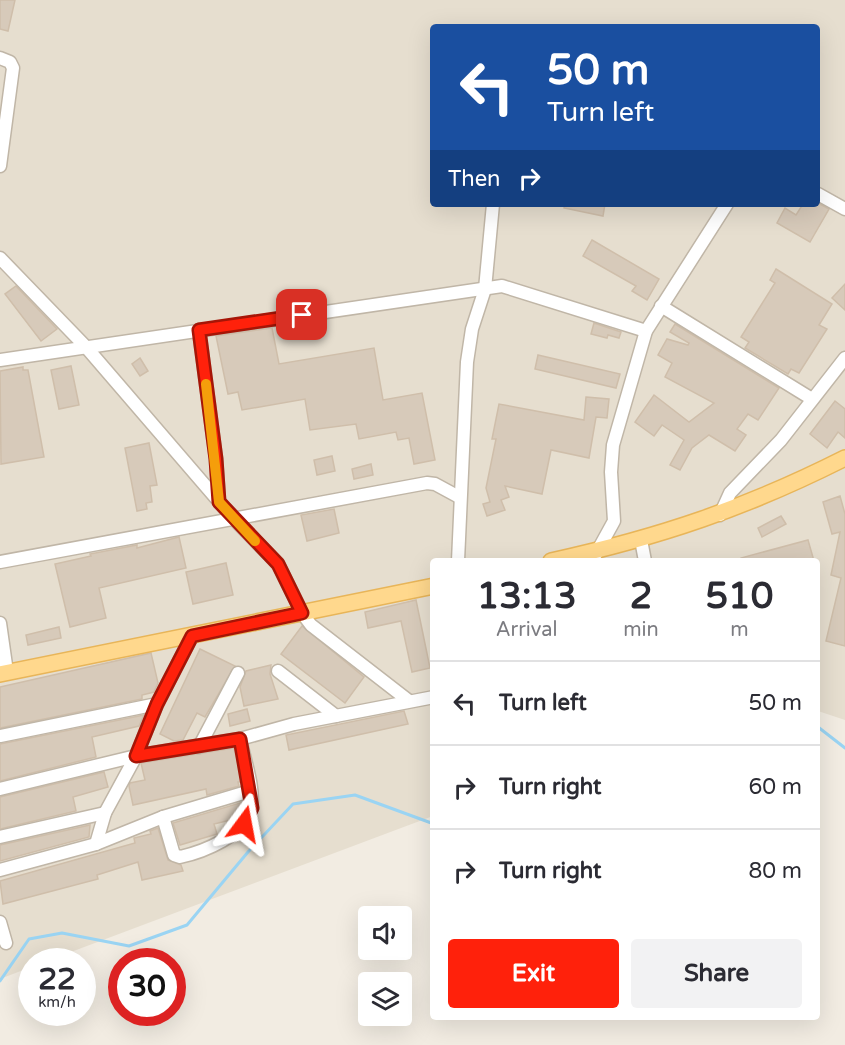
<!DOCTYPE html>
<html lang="en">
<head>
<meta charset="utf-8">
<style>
	body { margin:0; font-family:"Varela Round",sans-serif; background:#f2f2f3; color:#2b2b33; height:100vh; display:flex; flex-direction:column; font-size:22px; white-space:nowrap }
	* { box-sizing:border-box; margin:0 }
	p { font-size:20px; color:#7c7c81 }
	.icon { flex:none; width:33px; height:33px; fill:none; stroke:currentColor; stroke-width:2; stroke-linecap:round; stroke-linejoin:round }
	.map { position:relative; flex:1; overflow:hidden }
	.side { position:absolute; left:430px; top:558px; width:390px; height:462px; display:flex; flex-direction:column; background:#fff; border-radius:6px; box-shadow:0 6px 24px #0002 }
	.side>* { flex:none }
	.hud { position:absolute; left:430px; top:24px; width:390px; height:183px; border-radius:6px; box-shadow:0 6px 24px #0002; background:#1a4fa0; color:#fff; overflow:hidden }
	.controls { position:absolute; left:358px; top:906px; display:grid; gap:12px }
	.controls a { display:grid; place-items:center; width:54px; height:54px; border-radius:6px; background:#fff; box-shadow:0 6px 24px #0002; font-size:30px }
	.speed { position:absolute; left:18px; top:948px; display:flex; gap:12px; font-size:30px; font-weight:700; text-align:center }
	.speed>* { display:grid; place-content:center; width:78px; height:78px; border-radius:50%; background:#fff; box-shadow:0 6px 24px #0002; line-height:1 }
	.speed small { font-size:15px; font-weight:400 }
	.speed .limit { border:9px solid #d22; background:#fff; color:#111 }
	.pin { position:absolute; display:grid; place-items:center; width:51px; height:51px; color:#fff; margin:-26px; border-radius:12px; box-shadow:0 3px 9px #0006 }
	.me { position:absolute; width:66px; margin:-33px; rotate:13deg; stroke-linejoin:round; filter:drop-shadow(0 0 4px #0008) }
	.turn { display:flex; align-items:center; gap:21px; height:126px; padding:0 18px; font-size:27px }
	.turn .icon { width:78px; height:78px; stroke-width:2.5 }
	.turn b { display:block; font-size:42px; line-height:51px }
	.then { display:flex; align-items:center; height:57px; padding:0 18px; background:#0003; gap:12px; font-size:22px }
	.eta { display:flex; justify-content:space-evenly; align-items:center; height:102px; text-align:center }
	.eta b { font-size:36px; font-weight:700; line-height:42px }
	.primary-button { display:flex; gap:12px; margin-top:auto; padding:12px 18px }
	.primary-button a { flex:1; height:69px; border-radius:6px; background:#ff210b; color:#fff; font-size:24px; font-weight:700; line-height:69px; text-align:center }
	.primary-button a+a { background:#f2f2f3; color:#2b2b33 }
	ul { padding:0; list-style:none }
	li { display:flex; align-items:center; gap:18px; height:84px; padding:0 18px; border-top:2px solid #e1e1e2 }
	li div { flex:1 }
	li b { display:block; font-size:22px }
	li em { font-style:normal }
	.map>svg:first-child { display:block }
	.residential { fill:#e6decf; fill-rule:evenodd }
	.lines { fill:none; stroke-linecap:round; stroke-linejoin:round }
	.stream { stroke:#9ad4f3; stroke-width:3 }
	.building { fill:#d7caba; stroke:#cfbeaa; stroke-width:1.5 }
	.minor-casing { stroke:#c0b6a7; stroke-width:15 }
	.major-casing { stroke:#e8b559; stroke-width:18 }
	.minor { stroke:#fff; stroke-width:12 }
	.major { stroke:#ffd88d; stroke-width:15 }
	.route-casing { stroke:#a61507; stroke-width:15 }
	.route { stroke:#ff210b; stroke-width:10 }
	.slow { stroke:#f59e0b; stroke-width:10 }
</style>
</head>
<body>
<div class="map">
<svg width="845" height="1045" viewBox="0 0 845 1045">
	<rect width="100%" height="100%" fill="#f2ece2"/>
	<path class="residential" d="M0,0H845V720L818,711V561H434L433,816L47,961L32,962L31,967L0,979ZM434,27H818V204H434Z"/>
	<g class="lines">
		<g class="stream">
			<polyline points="818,727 845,748"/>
			<polyline points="0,981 29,939 62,933 129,946 187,925 248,852 293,804 355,795 434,824"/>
		</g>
	</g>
	<g class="building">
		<polygon points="0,0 15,0 8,31 0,29"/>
		<polygon points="818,203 829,209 810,242 777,223 785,208 796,215 803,204"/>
		<polygon points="565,204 605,204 603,216 564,208"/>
		<polygon points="592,240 659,279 647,300 632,291 636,286 583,256"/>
		<polygon points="776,269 832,304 819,325 827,329 799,373 791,369 788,374 745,348 749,342 741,337 775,283 770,280"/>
		<polygon points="845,284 845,310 832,298"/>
		<polygon points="16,286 57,329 41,341 5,294"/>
		<polygon points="320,321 321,326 301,331 299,324"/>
		<polygon points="594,323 621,332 619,338 608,335 607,338 591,334"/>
		<polygon points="675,324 779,388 758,420 748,414 737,429 746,435 735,451 709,435 692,448 680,470 670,465 684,440 662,425 654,436 635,422 654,395 689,422 714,403 665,377 672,363 658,355 667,339 688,345 689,343 670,332"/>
		<polygon points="272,328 279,364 374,348 383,400 422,393 435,460 414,464 409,438 398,440 396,432 359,439 356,424 310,430 305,399 242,410 238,392 228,394 216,336"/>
		<polygon points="538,355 620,374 616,388 535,369"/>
		<polygon points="140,358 148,371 140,376 132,364"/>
		<polygon points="71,366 79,405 59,409 51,370"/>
		<polygon points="23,367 23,370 28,370 44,457 1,464 0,371"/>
		<polygon points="586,397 609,399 607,418 596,417 589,458 551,450 542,494 505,486 509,497 501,500 505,510 487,516 483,504 490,502 486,488 496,439 492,439 499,404 584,420"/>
		<polygon points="835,401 845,409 845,438 838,432 827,448 810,434"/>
		<polygon points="149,443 157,485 150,486 152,502 146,503 147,509 137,511 125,448"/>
		<polygon points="332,456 335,471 317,475 314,460"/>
		<polygon points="371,464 373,475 354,479 352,469"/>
		<polygon points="840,496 845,514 845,646 826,641 841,578 831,575 840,532 832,534 823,502"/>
		<polygon points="334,509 339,533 307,541 301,515"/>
		<polygon points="781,516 786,524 762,537 758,528"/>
		<polygon points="179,537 186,568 99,588 106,618 70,627 55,564 91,556 90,554 137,545 137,548"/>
		<polygon points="808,540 814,561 741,561 741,558"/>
		<polygon points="226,563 233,595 193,604 186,572"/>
		<polygon points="416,600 430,668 412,672 401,621 368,628 365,612"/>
		<polygon points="302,626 364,677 345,703 281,654"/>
		<polygon points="59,627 61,638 28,645 26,635"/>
		<polygon points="200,649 235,666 205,717 197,713 183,740 174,741 160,734"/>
		<polygon points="151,653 158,683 154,692 142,695 142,699 0,728 0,687"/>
		<polygon points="271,665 270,674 278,699 244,706 240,687 246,671"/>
		<polygon points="247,709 250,721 230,726 228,714"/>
		<polygon points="404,711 408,724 289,750 286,735"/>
		<polygon points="144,715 139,726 92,737 96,757 0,781 0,744"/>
		<polygon points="234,748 242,782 238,782 239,786 207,795 206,789 133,805 129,786 130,783 145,780 141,763"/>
		<polygon points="104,772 108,787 73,797 76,811 0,829 0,797"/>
		<polygon points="243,802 238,818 214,824 217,834 180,845 173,823"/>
		<polygon points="90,825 89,837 0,861 0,845"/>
		<polygon points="158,828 168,860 181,865 183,871 142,880 138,862 97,875 98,879 3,904 0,881 135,843 134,838 151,834 150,831"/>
	</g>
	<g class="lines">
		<defs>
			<g id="minor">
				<polyline points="0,58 10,62 13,68 0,166"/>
				<polyline points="818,194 845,209"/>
				<polyline points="0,258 86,347 234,519 278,564 302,613 311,625 409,701"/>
				<polyline points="661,306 812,399"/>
				<polyline points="199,330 216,459 219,502"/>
				<polyline points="0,360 502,286 646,331"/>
				<polyline points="720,515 730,493 781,440 845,358"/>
				<polyline points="641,540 645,561"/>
				<polyline points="458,561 467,362 472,329 485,289 493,204"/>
				<polyline points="592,561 614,521 611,472 613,445 646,331 727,204"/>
				<polyline points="0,562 427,483 435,484 459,497"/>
				<polyline points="0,623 7,672"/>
				<polyline points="278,671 336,716"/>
				<polyline points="0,736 157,704"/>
				<polyline points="199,747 238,673"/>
				<polyline points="0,789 136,756 240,739 294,724 434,697"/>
				<path d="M163,817L174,855L180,857C203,852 246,835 251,809C255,788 244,759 240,739"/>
				<polyline points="0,837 105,813"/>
				<polyline points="96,844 105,813 136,756 157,704 192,636"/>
				<polyline points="0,870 96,844 163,817 250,791"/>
				<polyline points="0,922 6,943"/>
			</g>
			<g id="major">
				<path d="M551,561C660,537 746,508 845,458"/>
				<polyline points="0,674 434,586"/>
			</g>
		</defs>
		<use href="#minor" class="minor-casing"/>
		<use href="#major" class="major-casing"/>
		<use href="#minor" class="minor"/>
		<use href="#major" class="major"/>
	</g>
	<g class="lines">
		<defs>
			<polyline id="route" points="244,824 252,808 240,739 136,756 157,704 192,636 302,613 278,564 219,502 216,459 199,330 302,315"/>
		</defs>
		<use href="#route" class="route-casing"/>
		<use href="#route" class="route"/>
		<polyline class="slow" points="206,384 219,502 255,541"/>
	</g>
</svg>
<div class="controls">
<a><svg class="icon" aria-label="sound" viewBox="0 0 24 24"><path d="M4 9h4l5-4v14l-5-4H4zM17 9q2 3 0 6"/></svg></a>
<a><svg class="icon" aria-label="layers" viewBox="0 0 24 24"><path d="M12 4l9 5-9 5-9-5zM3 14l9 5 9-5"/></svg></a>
</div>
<div class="speed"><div>22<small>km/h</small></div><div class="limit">30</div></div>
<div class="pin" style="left:302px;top:315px;background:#d93025"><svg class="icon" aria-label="arrive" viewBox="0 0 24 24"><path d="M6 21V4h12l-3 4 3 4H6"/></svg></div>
<svg class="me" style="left:244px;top:824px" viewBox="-20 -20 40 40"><path d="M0-17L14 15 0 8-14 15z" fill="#ff210b" stroke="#fff" stroke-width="4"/></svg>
<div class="hud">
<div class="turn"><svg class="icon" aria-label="left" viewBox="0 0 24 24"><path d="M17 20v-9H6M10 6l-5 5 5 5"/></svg><div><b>50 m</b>Turn left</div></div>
<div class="then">Then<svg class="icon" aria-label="right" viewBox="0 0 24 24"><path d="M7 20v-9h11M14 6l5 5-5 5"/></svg></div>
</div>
<section class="side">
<div class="eta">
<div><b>13:13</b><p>Arrival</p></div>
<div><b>2</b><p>min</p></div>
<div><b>510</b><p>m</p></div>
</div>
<ul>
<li><svg class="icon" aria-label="left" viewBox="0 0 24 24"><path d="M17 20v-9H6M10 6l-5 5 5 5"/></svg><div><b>Turn left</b></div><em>50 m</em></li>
<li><svg class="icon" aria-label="right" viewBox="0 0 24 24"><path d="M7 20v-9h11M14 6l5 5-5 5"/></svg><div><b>Turn right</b></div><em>60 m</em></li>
<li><svg class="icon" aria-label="right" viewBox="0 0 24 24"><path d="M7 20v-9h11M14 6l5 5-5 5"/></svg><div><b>Turn right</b></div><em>80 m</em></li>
</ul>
<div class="primary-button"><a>Exit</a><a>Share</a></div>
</section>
</div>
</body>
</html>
